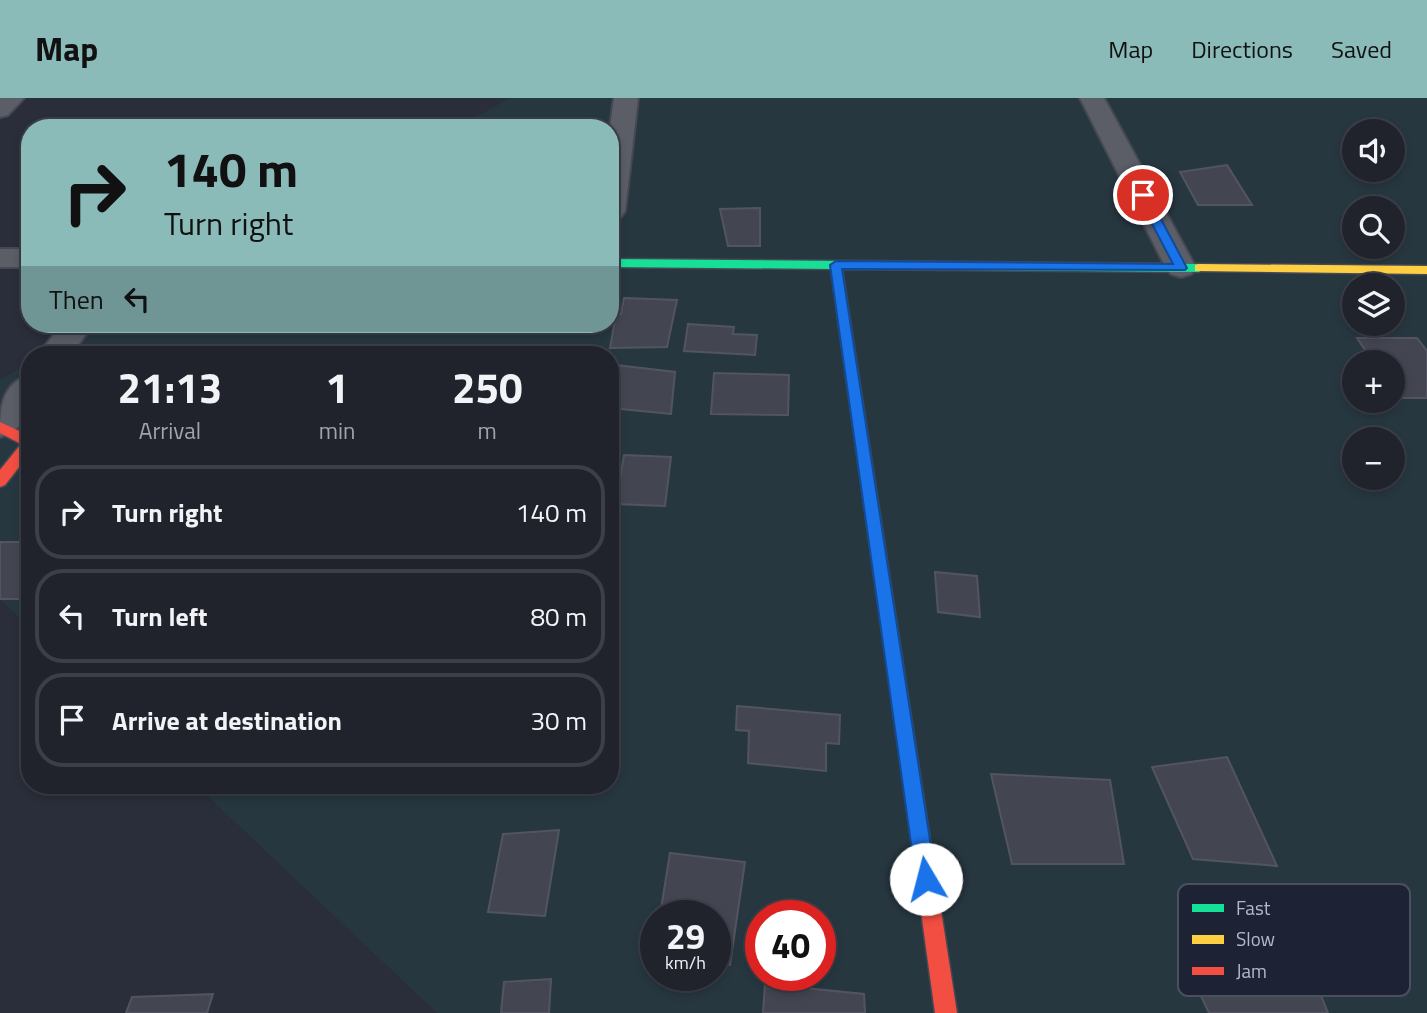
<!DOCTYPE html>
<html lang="en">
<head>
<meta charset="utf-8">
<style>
	body { margin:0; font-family:"Titillium Web",sans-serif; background:#282a34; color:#f1f3f6; height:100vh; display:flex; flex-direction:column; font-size:26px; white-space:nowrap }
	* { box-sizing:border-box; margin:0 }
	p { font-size:23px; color:#a2a4a9 }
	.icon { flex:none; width:38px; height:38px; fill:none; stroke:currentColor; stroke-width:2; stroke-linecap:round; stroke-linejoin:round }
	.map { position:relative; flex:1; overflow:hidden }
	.drawer { position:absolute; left:21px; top:248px; width:598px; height:448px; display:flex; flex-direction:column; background:#20222c; border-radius:28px; box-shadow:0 4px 10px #0003,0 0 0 2px #3d3f48 }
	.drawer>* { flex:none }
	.hud { position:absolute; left:21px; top:21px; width:598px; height:214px; border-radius:28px; box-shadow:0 4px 10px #0003,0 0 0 2px #3d3f48; background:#8bbbb9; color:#111; overflow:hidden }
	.buttons { position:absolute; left:1342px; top:21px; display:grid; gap:14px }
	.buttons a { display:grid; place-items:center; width:63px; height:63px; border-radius:50%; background:#20222c; box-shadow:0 4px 10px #0003,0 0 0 2px #3d3f48; font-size:35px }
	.speed { position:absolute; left:640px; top:802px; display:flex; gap:14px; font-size:35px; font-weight:700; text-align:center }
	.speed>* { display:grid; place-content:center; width:91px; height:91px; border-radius:50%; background:#20222c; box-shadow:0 4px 10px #0003,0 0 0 2px #3d3f48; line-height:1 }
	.speed small { font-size:18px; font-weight:400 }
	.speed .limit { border:10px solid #d22; background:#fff; color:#111 }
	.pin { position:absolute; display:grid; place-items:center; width:60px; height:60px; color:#fff; margin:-30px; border:4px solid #fff; border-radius:50%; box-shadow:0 2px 7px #0007 }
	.me { position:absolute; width:77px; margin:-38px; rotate:352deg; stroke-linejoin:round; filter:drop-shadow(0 0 5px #0008) }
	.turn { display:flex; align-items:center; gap:24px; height:147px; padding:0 28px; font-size:32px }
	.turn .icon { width:91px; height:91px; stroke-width:2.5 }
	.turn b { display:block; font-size:49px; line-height:60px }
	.then { display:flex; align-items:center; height:66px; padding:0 28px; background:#0003; gap:14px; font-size:26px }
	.eta { display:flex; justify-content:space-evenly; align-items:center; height:119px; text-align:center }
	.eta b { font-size:42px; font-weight:700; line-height:49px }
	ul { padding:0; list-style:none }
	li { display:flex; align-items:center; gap:21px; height:94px; margin:0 14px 10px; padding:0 14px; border:4px solid #3d3f48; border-radius:28px }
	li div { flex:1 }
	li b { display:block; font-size:26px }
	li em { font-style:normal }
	header { display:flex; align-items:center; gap:42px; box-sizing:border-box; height:98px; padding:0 35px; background:#8bbbb9; color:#111 }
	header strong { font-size:33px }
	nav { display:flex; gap:38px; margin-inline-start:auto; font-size:24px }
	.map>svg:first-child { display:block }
	.green { fill:#273740; fill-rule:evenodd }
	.building { fill:#434650; stroke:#525561; stroke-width:2 }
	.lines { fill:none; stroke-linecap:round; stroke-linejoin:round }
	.street-casing { stroke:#464953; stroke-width:4 }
	.fast-casing { stroke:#464953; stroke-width:3 }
	.slow-casing { stroke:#464953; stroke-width:3 }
	.jam-casing { stroke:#464953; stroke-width:3 }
	.street { fill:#5b5d67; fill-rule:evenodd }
	.fast { fill:#16e098; fill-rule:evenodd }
	.slow { fill:#ffcf43; fill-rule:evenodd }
	.jam { fill:#f24e42; fill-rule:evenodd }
	.route { fill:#1a73e8; stroke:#114b97; stroke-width:2 }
	.key { fill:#1d2235; stroke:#4a4f62; stroke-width:2 }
	.key-label { font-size:19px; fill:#b4b8ca }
</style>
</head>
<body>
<header>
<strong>Map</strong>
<nav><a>Map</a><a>Directions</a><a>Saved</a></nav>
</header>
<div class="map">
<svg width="1427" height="915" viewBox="0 0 1427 915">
	<rect width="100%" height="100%" fill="#2a2e3a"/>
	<g class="green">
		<path d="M510,0H1427V915H437L197,688H611V257H45L102,226H611V30H456ZM1354,33H1393V72H1354ZM1354,110H1393V149H1354ZM1354,187H1393V226H1354ZM1354,264H1393V303H1354ZM1354,341H1393V380H1354ZM656,817H716V877H656ZM761,817H821V877H761Z"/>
		<polygon points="30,265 30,529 0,501 0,282"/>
	</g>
	<g class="building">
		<polygon points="1227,67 1252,107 1198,107 1180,74"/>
		<polygon points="760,110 760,148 728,148 720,111"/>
		<polygon points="624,200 677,202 667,249 610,250 616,216 621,216"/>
		<polygon points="688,226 734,229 733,236 757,237 755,257 684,253"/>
		<polygon points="1357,240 1417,240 1427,253 1427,300 1398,300 1393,292 1393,264 1373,264"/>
		<polygon points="616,267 675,274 671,316 611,310"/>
		<polygon points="714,275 789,277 788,317 711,316"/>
		<polygon points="624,357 671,359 665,408 616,406"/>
		<polygon points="30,426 30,501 0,501 0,444 19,444"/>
		<polygon points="935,474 977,478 980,519 938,514"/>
		<polygon points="737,608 840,617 839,646 826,645 826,673 748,665 749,633 736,632"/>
		<polygon points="1227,659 1277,768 1193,761 1152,669"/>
		<polygon points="991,676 1110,682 1124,766 1012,766"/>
		<polygon points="559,732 545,818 488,814 503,736"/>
		<polygon points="670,755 745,764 730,867 716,864 716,817 660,817"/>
		<polygon points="1302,850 1328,915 1209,915 1180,853"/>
		<polygon points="551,881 549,915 501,915 504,884"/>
		<polygon points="765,886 864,896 865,915 763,915"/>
		<polygon points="213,896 207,915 126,915 132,899"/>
	</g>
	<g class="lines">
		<defs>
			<g id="street">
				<polygon points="0,0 24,0 8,17 0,19"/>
				<polygon points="614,0 638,0 625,113 621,119 611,121 610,30"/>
				<polygon points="1080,0 1104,0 1196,170 1191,176 1181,179 1171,176 1166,170"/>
				<rect x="0" y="151" width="30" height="18"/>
				<polygon points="62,226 93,226 71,257 38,257"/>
				<path d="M30,277C30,304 31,330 0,339C0,312 0,286 30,277Z"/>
			</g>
			<polygon id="fast" points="611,161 1199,166 1205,170 1199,174 842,171 923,697 921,704 914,706 907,704 905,697 831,171 611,169"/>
			<polygon id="slow" points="1199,166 1427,168 1427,176 1195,173 1195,167"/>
			<g id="jam">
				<polygon points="0,324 30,338 30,355 5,387 0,389 0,372 21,346 0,335"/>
				<polygon points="914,688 921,690 923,697 957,915 935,915 905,697 907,690"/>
			</g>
		</defs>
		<use href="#street" class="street-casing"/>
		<use href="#fast" class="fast-casing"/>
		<use href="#slow" class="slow-casing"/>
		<use href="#jam" class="jam-casing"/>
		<use href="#street" class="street"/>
		<use href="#fast" class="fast"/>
		<use href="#slow" class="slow"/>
		<use href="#jam" class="jam"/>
	</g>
	<polygon class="route" points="1139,95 1148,97 1187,170 1185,172 842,171 936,781 933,789 926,792 919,789 916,781 830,167 836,163 1173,166 1137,97"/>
	<rect x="1178" y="786" width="232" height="112" rx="10" class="key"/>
	<rect x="1192" y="806" width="32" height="8" fill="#16e098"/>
	<rect x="1192" y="837" width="32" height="9" fill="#ffcf43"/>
	<rect x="1192" y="869" width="32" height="8" fill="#f24e42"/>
	<g class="key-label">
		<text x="1236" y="817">Fast</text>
		<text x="1236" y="848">Slow</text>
		<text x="1236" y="880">Jam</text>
	</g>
</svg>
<div class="buttons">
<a><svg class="icon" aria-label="sound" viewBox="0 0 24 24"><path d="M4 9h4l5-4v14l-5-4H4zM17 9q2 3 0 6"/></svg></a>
<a><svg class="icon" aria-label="search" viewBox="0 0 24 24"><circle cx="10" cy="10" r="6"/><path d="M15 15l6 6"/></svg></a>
<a><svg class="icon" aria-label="layers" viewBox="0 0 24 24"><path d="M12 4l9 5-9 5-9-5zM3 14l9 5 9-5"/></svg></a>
<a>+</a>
<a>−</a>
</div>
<div class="speed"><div>29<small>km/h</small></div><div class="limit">40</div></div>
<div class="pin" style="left:1143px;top:97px;background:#d93025"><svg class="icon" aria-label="arrive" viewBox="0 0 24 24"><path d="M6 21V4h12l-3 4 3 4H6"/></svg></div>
<svg class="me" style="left:926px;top:781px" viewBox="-20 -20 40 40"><circle r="19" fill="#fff"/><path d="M0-13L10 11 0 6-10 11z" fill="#1a73e8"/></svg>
<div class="hud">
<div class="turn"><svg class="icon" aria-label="right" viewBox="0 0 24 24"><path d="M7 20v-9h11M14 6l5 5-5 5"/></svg><div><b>140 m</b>Turn right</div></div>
<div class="then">Then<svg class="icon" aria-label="left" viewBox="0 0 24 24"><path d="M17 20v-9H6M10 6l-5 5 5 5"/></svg></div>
</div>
<section class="drawer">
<div class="eta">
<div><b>21:13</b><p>Arrival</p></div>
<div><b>1</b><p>min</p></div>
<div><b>250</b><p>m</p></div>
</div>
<ul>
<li><svg class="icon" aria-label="right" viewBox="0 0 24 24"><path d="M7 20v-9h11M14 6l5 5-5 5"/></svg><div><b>Turn right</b></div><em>140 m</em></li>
<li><svg class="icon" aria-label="left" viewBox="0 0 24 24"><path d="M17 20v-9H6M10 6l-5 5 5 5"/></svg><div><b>Turn left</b></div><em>80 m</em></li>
<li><svg class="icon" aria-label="arrive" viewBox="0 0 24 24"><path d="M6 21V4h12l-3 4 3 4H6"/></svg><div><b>Arrive at destination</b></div><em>30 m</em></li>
</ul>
</section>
</div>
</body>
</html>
